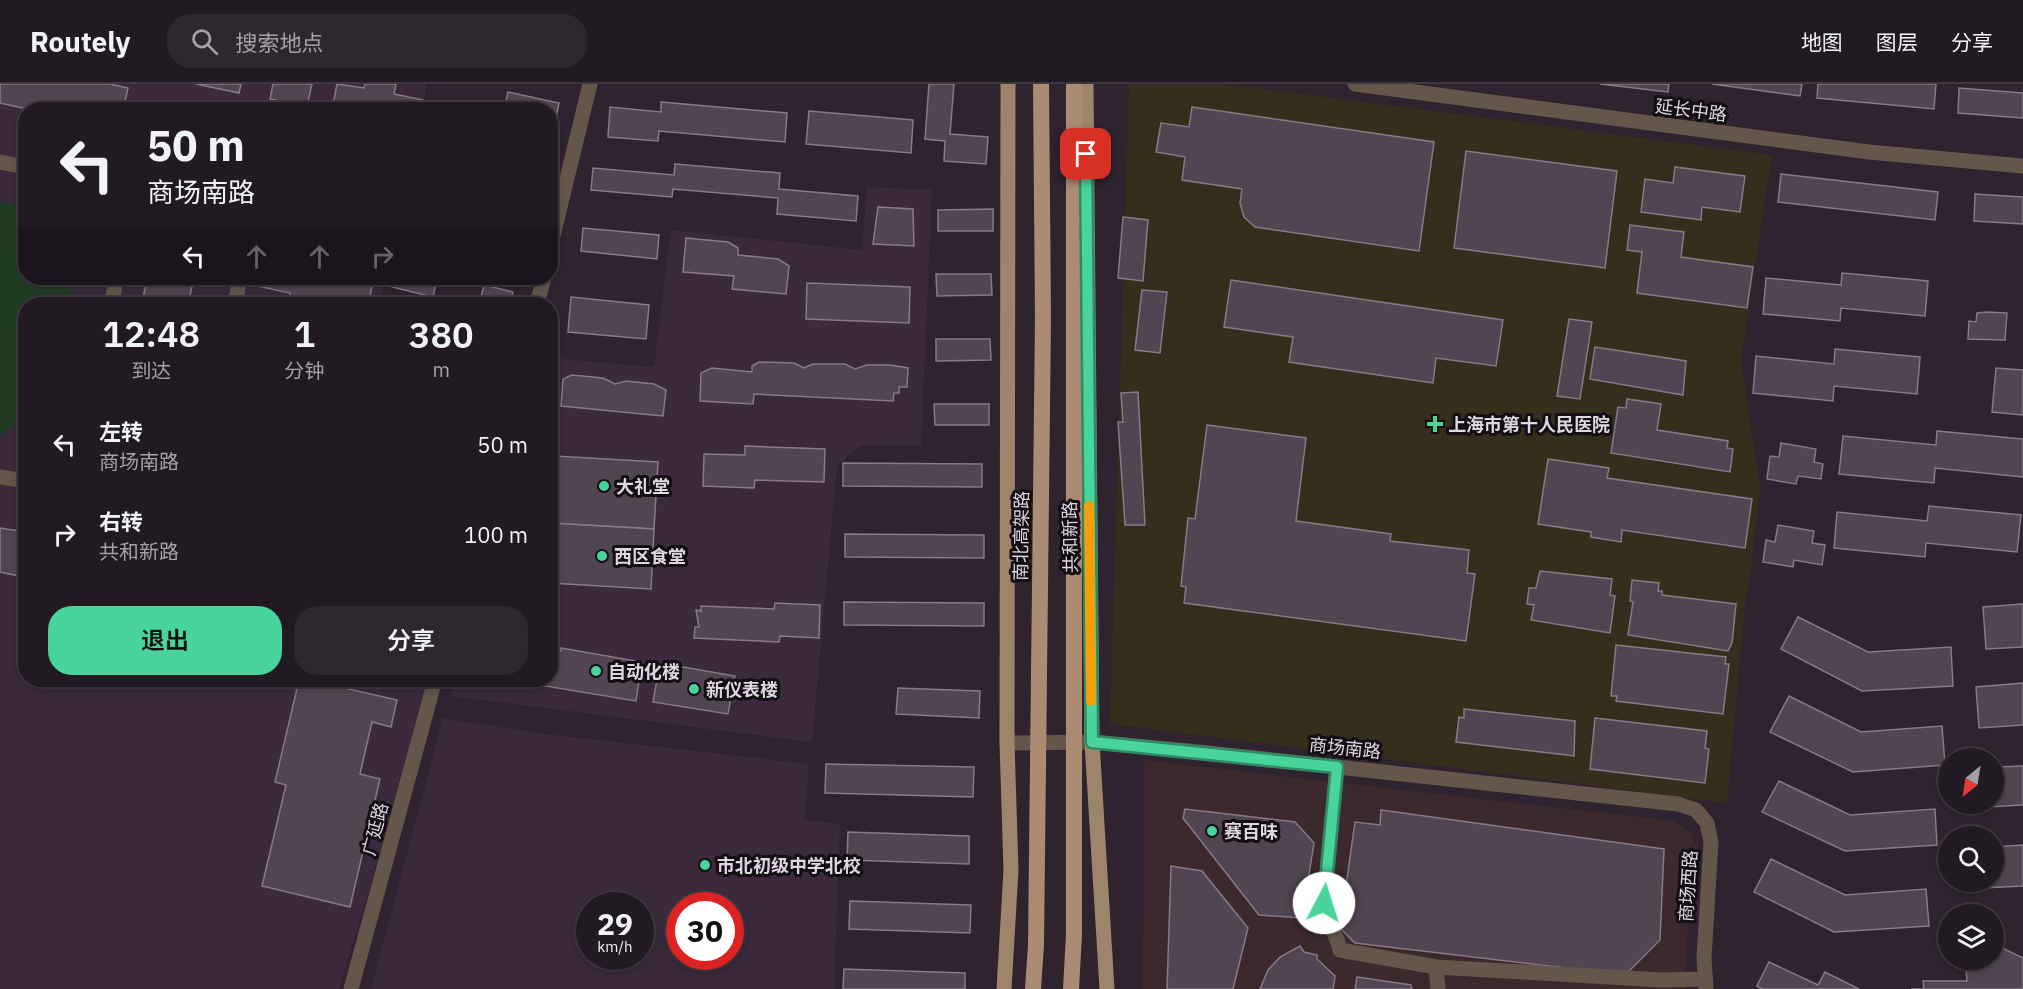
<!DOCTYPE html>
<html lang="zh">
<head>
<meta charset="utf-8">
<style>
	body { margin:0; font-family:"IBM Plex Sans","Noto Sans SC",sans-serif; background:#2e2730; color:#f1f3f6; height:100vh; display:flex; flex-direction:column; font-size:22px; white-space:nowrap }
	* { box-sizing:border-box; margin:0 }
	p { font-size:20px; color:#a2a1a6 }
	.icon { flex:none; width:33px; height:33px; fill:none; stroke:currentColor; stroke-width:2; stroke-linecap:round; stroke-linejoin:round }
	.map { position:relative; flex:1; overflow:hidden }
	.drawer { position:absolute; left:18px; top:213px; width:540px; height:390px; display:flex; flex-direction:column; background:#221a23; border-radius:24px; box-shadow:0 3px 9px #0003,0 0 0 2px #3f3841 }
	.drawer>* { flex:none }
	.top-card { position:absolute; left:18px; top:18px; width:540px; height:183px; border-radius:24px; box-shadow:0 3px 9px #0003,0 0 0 2px #3f3841; background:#221a23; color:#f1f3f6; overflow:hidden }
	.needle { width:39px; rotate:210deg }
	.fabs { position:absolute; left:1938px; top:664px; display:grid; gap:12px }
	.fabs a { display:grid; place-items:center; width:66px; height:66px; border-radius:50%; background:#221a23; box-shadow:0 3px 9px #0003,0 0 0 2px #3f3841; font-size:30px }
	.speed { position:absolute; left:576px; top:808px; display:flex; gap:12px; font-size:30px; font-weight:700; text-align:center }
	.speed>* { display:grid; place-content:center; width:78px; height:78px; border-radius:50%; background:#221a23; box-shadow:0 3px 9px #0003,0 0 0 2px #3f3841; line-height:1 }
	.speed small { font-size:15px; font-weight:400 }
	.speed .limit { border:9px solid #d22; background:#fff; color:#111 }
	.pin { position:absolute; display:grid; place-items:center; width:51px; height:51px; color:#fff; margin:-26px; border-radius:12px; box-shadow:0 3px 9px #0006 }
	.me { position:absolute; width:66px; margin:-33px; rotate:5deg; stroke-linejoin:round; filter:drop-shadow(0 0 4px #0008) }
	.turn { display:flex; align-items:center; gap:21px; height:126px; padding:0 30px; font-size:27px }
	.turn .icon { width:78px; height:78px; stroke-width:2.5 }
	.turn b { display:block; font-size:42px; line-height:51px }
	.lanes { display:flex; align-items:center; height:57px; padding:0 30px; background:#0003; justify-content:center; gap:30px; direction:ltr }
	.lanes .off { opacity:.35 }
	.eta { display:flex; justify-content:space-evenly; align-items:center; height:102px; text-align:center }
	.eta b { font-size:36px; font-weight:600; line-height:42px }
	.action { display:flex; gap:12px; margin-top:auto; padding:12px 30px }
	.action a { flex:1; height:69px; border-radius:24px; background:#49d49c; color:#111; font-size:24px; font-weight:600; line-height:69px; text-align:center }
	.action a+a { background:#2e2730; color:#f1f3f6 }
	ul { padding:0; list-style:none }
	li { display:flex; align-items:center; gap:18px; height:90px; padding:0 30px }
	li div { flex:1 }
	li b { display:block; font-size:22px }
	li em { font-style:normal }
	header { display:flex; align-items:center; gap:36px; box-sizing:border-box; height:84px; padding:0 30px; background:#221a23; border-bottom:2px solid #3f3841 }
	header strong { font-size:28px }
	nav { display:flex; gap:33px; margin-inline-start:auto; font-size:21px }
	.search { width:420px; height:54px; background:#2e2730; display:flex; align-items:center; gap:15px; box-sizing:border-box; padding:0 21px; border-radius:24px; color:#a2a1a6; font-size:22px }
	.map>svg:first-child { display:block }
	.commercial { fill:#3c292d }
	.built { fill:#3a2a3b; fill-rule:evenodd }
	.medical { fill:#352e1d }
	.green { fill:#213c24 }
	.building { fill:#524552; stroke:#877988; stroke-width:1.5 }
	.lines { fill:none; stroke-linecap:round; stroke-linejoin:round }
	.minor { stroke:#64564b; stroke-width:15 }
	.tertiary { stroke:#64564b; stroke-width:15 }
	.primary { stroke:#9f846c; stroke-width:15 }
	.trunk-bridge { stroke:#ab8c72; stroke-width:16 }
	.route-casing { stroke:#2f8a65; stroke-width:15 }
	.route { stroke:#49d49c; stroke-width:10 }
	.slow { stroke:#f59e0b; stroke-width:10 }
	.poi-dot { fill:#49d49c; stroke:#130e14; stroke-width:2 }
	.labels { text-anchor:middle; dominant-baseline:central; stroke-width:6; stroke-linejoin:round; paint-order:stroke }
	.street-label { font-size:18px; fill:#dfd7df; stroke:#130e14 }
	.poi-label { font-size:18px; font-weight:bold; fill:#dfd7df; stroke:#130e14; text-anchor:start }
</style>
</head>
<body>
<header>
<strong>Routely</strong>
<div class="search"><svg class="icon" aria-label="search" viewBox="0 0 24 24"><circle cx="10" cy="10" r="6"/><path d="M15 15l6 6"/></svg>搜索地点</div>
<nav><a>地图</a><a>图层</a><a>分享</a></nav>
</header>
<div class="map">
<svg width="2023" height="905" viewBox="0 0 2023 905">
	<rect width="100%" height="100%" fill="#2e232f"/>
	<polygon class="commercial" points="1144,676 1675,737 1691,748 1697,765 1686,866 1686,905 1143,905"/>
	<g class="built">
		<polygon points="0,0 426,0 424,25 26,26 26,194 385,194 379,220 26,220 26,596 427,596 368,810 339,905 0,905"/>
		<polygon points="867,103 932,106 921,362 861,361 837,382 812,658 451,612 455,596 550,596 551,274 654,283 671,146 862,166"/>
		<path d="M443,634L537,649L809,680L805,736L840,740L834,905H371ZM590,822H640V873H590ZM680,822H730V873H680Z"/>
	</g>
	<polygon class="medical" points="1129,0 1226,0 1772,71 1741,276 1760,404 1751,489 1745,520 1727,719 1110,640"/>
	<polygon class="green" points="0,118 25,122 26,194 75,194 69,220 26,220 25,331 0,352"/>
	<g class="building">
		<polygon points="0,0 110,0 128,4 123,26 31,26 0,19"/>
		<polygon points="196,0 241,0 239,9"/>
		<polygon points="273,0 312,0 307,22 270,15"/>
		<polygon points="337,0 364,4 365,0 396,0 394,10 423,16 421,26 332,26"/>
		<polygon points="929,0 954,0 950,50 988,53 986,80 944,77 945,57 925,55"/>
		<polygon points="1600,0 1669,0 1668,8"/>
		<polygon points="1712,0 1802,0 1800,12"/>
		<polygon points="1818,0 1936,0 1934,25 1817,14"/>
		<polygon points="1959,4 2023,9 2023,34 1958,29"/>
		<polygon points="508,8 559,19 554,43 550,42 550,26 504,26"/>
		<polygon points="661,18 787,29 785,58 659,47 658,57 608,53 610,23 661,28"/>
		<polygon points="1192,23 1434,58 1419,167 1255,143 1244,133 1240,119 1242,105 1182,96 1185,73 1156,68 1161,39 1189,43"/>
		<polygon points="809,27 913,36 911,69 806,60"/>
		<polygon points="1466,67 1617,87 1605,184 1454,164"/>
		<polygon points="675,80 780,89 779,105 858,112 856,137 777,130 778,114 673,105 672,113 591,106 593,84 674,91"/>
		<polygon points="1675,83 1745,92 1740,128 1702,123 1701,136 1641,128 1645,95 1673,99"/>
		<polygon points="1781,90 1938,108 1935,136 1778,118"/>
		<polygon points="1975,110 2023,113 2023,140 1974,137"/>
		<polygon points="878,123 913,125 914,162 873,160"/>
		<polygon points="993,125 993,147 938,147 938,126"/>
		<polygon points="1123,133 1148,136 1143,197 1118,194"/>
		<polygon points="1630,141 1684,148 1681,173 1753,183 1747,224 1637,209 1642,168 1627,166"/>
		<polygon points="583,144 659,151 657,175 581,167"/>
		<polygon points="686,154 728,158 738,164 738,171 778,175 789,182 786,210 732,205 734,192 683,188"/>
		<polygon points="1842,189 1928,197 1925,232 1841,224 1840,237 1763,230 1766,194 1841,201"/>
		<polygon points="936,190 991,190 992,211 937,212"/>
		<polygon points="147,194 194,194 188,220 142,220"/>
		<polygon points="249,194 374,194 368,220 316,220 289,215 290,209 248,200"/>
		<polygon points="394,194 437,194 433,213 392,203"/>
		<polygon points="1231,196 1503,236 1496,282 1436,274 1433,299 1289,278 1293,253 1224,243"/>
		<polygon points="807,199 910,203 909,239 806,235"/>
		<polygon points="484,201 513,208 510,220 479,220"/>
		<polygon points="1142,206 1167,208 1160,269 1135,266"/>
		<polygon points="571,213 649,221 646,255 568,248"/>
		<polygon points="1987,228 2007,229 2005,256 1968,255 1969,237 1976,238 1977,229"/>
		<polygon points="1569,235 1592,238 1580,315 1557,312"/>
		<polygon points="936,255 990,255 991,276 936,277"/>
		<polygon points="1595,263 1686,277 1683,311 1590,295"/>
		<polygon points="1835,265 1920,273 1917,310 1834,302 1833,317 1753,309 1756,272 1834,280"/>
		<polygon points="759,278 794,279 804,284 813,280 845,280 855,285 867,281 890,281 908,284 907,303 899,303 899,309 894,309 893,317 754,310 753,320 700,317 701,289 712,284 752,288 752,282"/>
		<polygon points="1996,284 2023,286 2023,331 1992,328"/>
		<polygon points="572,291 603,294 615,300 626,297 654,300 666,306 663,332 561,322 563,295"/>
		<polygon points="1138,308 1145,441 1125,441 1118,338 1123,338 1121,309"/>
		<polygon points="1627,315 1661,320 1657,346 1728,357 1727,364 1733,365 1730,388 1611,369 1618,323 1626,324"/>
		<polygon points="934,320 989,320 989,341 935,341"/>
		<polygon points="1207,341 1306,354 1296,437 1391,450 1390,457 1469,466 1467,489 1475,490 1466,557 1184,519 1186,503 1181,502 1188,434 1195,435"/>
		<polygon points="1937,347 2023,355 2023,393 1935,384 1934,399 1839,390 1843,352 1936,361"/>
		<polygon points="1781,359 1816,365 1814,378 1823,380 1821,395 1798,392 1796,400 1767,395 1770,372 1779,373"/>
		<polygon points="745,362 825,365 824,398 755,396 754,404 703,402 704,370 745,371"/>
		<polygon points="554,372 658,378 654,445 550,439"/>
		<polygon points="1548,375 1609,384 1607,394 1752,415 1745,464 1622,446 1621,458 1591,453 1591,448 1538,440"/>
		<polygon points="843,379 982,380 982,403 843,402"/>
		<polygon points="1929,422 2021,431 2017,468 1926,459 1925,473 1834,464 1837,428 1927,437"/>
		<polygon points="550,439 654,445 651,505 550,499"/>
		<polygon points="1778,441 1814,447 1812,459 1825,461 1822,481 1794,476 1793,483 1763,478 1766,456 1775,458"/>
		<polygon points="0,444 26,448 26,463 19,492 0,488"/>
		<polygon points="845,450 984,451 984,474 845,473"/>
		<polygon points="1540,487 1612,495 1610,511 1615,512 1610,549 1531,536 1534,521 1527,520 1529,504 1536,504"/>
		<polygon points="1632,496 1659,499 1658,507 1662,507 1662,511 1736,520 1732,559 1728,567 1628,551 1633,518 1630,517"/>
		<polygon points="844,518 984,519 984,542 844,541"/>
		<polygon points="775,519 820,521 819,554 780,552 779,558 694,554 695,543 699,543 696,526 701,527 701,522 774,525"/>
		<polygon points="2023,520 2023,563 1986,565 1983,523"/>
		<polygon points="1798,533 1868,568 1951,563 1953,602 1862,607 1781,565"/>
		<polygon points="1616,561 1726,573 1725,580 1729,580 1723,630 1616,617 1617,612 1611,612"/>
		<polygon points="561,564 642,578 636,617 533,600 534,596 550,596 550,565 561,567"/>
		<polygon points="660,579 735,592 728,630 653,618"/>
		<polygon points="299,596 310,596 397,616 391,643 372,638 360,690 380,695 350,823 262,802 286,701 275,698"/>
		<polygon points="2023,599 2023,641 1979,644 1976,603"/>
		<polygon points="898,604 980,607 979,634 896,630"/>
		<polygon points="1789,612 1861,648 1942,642 1945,681 1853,688 1770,648"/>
		<polygon points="1464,625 1575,637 1574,672 1456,658 1459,633 1464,634"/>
		<polygon points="1595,634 1707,647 1705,664 1709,665 1705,699 1590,685"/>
		<polygon points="826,680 974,683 973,713 825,709"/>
		<polygon points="2023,682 2023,721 1971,724 1971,720 1994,720 1994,683"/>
		<polygon points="1779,697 1850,731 1935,725 1937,761 1845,767 1762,728"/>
		<polygon points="1185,725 1295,738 1314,759 1302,834 1259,831 1183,734"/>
		<polygon points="1381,726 1664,765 1660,856 1625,891 1355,859 1340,844 1355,738 1380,741"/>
		<polygon points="848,748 969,752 969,780 847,776"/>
		<polygon points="2023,761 2023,802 1962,805 1962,798 1994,798 1994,763"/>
		<polygon points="1771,775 1845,811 1926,805 1929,842 1834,848 1754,808"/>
		<polygon points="1171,782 1202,787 1248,844 1233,905 1167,905"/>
		<polygon points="850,817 971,821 970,849 849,845"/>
		<polygon points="1994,860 2023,874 2023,905 1911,905 1924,905 1923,897 1967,897 1965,876 1994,876"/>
		<polygon points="1300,862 1304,868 1317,871 1317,875 1335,892 1333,905 1260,905 1268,886 1280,873"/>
		<polygon points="1769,878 1818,901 1825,888 1859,905 1762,905 1757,902"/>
		<polygon points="844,885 965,889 965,905 843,905"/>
		<polygon points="1357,893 1411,901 1412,905 1355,905"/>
	</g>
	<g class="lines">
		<g class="minor">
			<polyline points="0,78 26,83"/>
			<polyline points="550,164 590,0"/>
			<polyline points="112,220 116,194"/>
			<polyline points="235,220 240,194"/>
			<polyline points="537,220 544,194"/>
			<polyline points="0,393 26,397"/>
			<polyline points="1007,659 1092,658 1190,667 1678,720 1696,726 1707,739 1711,758 1704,874 1706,905"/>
			<path d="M1337,683L1324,819C1327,836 1336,849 1340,866L1436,883L1661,896L1705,895"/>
			<polyline points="1436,883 1438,905"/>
			<polyline points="351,905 435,596"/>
		</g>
		<polyline class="tertiary" points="1355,0 1869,68 2023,82"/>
		<g class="primary">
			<polyline points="1086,0 1092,658 1107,905"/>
			<polyline points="1004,905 1011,786 1007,659 1008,0"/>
		</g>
		<g class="trunk-bridge">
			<polyline points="1033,905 1036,861 1043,233 1041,0"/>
			<polyline points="1071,905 1074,850 1074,0"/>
		</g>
	</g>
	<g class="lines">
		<defs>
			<polyline id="route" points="1086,70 1092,658 1337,683 1324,819"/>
		</defs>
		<use href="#route" class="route-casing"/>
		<use href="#route" class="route"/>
		<polyline class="slow" points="1089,422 1091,617"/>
	</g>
	<g class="poi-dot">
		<path d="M1432 331h6v6h6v6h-6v6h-6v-6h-6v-6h6z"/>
		<circle cx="604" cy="402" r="6"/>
		<circle cx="602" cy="472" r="6"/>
		<circle cx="596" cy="587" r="6"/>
		<circle cx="694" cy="605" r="6"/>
		<circle cx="1212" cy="747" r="6"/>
		<circle cx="705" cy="781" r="6"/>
	</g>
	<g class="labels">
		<g class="street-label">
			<text transform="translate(1691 26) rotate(7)">延长中路</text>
			<text transform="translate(1021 452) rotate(-89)">南北高架路</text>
			<text transform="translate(1070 453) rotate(-91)">共和新路</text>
			<text transform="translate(1345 664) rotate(6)">商场南路</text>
			<text transform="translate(375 745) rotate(-75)">广延路</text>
			<text transform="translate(1688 802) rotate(-86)">商场西路</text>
		</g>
		<g class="poi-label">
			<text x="1448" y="340">上海市第十人民医院</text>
			<text x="616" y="402">大礼堂</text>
			<text x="614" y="472">西区食堂</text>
			<text x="608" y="587">自动化楼</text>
			<text x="706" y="605">新仪表楼</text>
			<text x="1224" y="747">赛百味</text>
			<text x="717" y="781">市北初级中学北校</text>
		</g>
	</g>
</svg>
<div class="fabs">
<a><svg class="needle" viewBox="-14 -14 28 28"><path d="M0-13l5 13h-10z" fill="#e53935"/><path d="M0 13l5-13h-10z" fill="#a2a1a6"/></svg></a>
<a><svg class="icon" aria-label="search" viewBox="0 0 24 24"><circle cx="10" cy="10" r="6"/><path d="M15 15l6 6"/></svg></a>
<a><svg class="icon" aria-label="layers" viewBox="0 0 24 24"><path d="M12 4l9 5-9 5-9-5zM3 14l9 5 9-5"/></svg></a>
</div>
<div class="speed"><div>29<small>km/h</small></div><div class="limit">30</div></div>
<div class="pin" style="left:1086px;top:70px;background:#d93025"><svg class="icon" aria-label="arrive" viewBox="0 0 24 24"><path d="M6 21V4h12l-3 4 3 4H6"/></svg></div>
<svg class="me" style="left:1324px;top:819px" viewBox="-20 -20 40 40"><circle r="19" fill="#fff"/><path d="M0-13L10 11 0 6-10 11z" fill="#49d49c"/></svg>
<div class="top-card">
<div class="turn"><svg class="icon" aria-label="left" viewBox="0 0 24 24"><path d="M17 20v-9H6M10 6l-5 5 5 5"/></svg><div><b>50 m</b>商场南路</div></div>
<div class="lanes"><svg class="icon" aria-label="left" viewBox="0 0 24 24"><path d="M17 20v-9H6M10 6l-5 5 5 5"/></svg><svg class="icon off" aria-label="ahead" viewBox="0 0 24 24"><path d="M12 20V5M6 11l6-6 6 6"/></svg><svg class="icon off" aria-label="ahead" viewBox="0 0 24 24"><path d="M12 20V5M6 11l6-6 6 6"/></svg><svg class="icon off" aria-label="right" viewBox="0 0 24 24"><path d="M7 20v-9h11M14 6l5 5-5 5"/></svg></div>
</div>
<section class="drawer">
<div class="eta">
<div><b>12:48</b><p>到达</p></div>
<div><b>1</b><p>分钟</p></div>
<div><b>380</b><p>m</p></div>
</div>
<ul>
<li><svg class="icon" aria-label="left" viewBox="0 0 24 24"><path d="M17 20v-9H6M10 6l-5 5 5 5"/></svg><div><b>左转</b><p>商场南路</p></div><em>50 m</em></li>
<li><svg class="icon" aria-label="right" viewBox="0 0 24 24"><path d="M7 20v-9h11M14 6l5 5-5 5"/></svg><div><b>右转</b><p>共和新路</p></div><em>100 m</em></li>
</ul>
<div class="action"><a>退出</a><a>分享</a></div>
</section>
</div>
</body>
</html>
